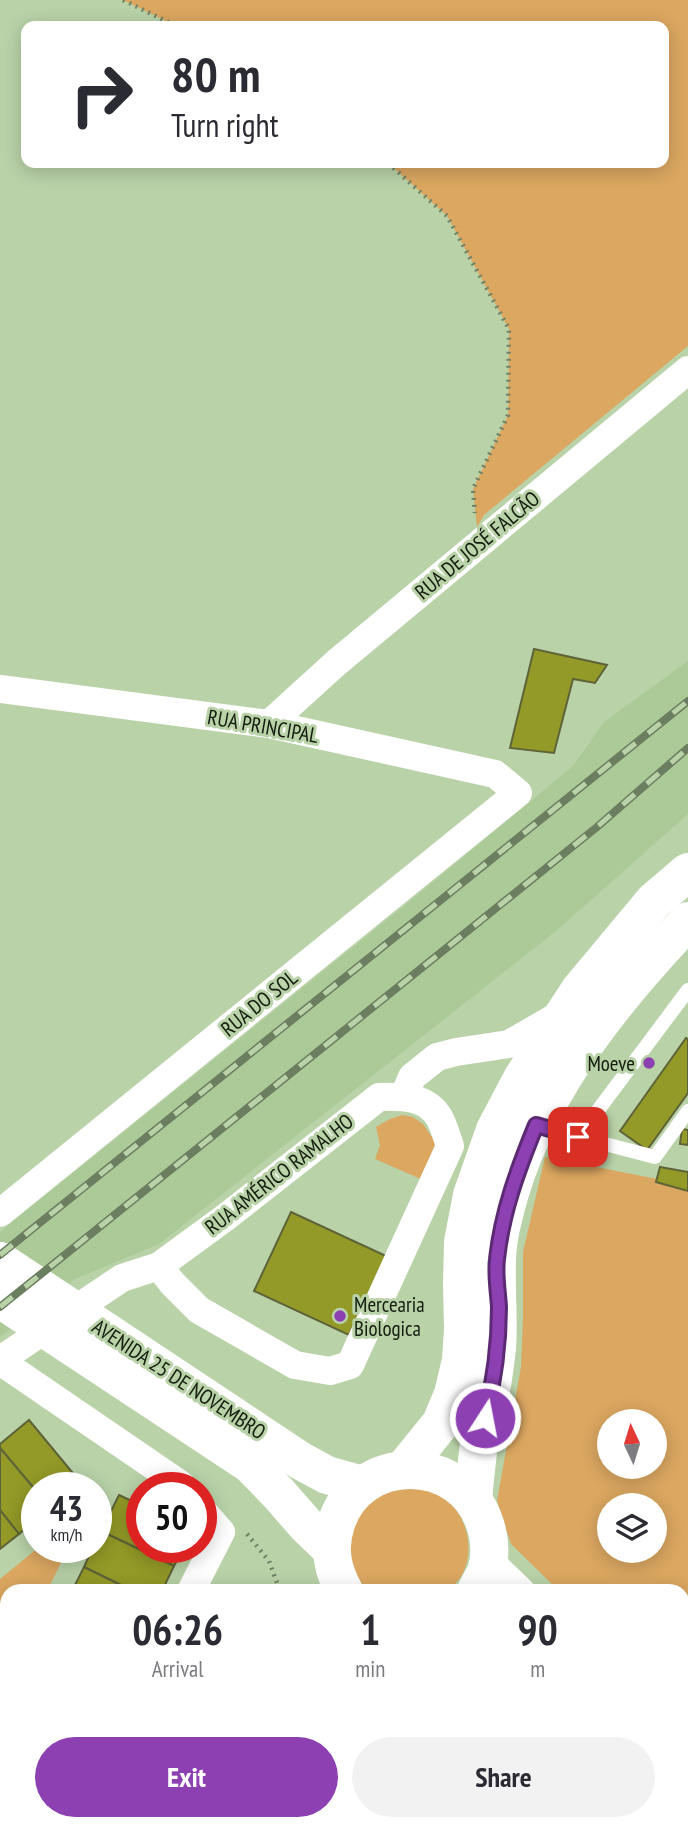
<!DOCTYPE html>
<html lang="en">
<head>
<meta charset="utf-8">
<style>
	body { margin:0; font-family:"PT Sans Narrow",sans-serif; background:#f2f2f3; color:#2b2b33; height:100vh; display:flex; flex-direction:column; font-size:26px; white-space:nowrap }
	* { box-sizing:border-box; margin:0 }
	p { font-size:23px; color:#7c7c81 }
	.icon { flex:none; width:38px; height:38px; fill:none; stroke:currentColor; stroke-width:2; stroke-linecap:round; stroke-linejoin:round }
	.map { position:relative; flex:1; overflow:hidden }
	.drawer { position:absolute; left:0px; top:1584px; width:690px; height:247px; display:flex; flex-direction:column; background:#fff; border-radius:21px 21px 0 0; box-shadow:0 4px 18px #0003 }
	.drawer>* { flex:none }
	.hud { position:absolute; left:21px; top:21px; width:648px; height:147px; border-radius:14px; box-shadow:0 4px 18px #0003; background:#fff; color:#2b2b33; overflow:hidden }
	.needle { width:46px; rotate:356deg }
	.fabs { position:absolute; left:597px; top:1409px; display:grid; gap:14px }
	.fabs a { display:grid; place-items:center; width:70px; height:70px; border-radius:50%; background:#fff; box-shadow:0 4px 18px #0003; font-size:35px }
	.speed { position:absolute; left:21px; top:1472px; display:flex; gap:14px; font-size:35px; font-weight:700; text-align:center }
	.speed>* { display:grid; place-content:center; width:91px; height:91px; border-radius:50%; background:#fff; box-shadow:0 4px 18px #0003; line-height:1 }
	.speed small { font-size:18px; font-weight:400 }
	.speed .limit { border:10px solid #d22; background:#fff; color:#111 }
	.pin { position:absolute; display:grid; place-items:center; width:60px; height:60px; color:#fff; margin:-30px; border-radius:14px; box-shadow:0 4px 10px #0006 }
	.me { position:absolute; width:77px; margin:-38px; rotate:11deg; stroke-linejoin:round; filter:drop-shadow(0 0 5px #0008) }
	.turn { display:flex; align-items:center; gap:24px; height:147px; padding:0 35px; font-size:32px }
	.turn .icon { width:91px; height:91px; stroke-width:2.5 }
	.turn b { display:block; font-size:49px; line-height:60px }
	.eta { display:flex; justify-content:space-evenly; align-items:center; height:119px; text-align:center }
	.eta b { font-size:42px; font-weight:800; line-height:49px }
	.button { display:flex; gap:14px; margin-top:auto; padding:14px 35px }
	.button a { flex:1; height:80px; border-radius:42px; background:#8c40b1; color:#fff; font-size:28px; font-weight:800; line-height:80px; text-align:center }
	.button a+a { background:#f2f2f3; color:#2b2b33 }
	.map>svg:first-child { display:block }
	.built { fill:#acc998 }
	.green { fill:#dba761; fill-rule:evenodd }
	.building { fill:#939a27; stroke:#5f6338; stroke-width:2 }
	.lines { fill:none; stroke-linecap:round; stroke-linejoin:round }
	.path { stroke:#718365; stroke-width:4.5; stroke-dasharray:2 5; stroke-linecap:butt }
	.lane { stroke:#fff; stroke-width:14 }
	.street { stroke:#fff; stroke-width:28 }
	.secondary { stroke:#fff; stroke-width:38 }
	.rail-casing { stroke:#6c7e60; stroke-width:8 }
	.rail { stroke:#b9d2a8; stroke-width:5; stroke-dasharray:16; stroke-linecap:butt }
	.route-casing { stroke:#5b2a73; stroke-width:18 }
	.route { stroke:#8c40b1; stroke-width:12 }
	.poi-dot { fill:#8c40b1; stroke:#b9d2a8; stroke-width:2.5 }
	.labels { text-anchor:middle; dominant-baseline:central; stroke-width:6; stroke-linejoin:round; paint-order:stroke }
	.street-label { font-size:21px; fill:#141d0e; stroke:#b9d2a8 }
	.poi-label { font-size:21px; fill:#141d0e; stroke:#b9d2a8; text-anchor:end }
</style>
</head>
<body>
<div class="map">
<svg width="688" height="1830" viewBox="0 0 688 1830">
	<rect width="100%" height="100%" fill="#b9d2a8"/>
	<polygon class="built" points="688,661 688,814 556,931 159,1244 75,1279 0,1337 0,1232 419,894 573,766 604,722"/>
	<g class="green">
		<polygon points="123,0 688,0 688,346 484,515 477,527 473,489 508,415 509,329 447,216 388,163 663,163 663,26 176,26"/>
		<polygon points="402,1115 413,1117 423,1124 436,1143 436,1157 423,1180 375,1159 380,1145 376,1127 390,1119"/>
		<path d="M545,1157L688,1185V1651L683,1649L682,1591H559L511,1544L497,1501L521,1367L523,1319V1252ZM609,1421H654V1466H609ZM609,1505H654V1550H609Z"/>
		<path d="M412,1487C420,1489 431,1490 439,1495C465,1509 476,1546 463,1573C460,1579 454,1585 450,1591H369C334,1563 349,1503 390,1489C397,1487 405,1488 412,1487Z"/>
		<polygon points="39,1547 69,1547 47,1591 7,1591 7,1668 0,1681 0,1579"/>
	</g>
	<g class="building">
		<polygon points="534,649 607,665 595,683 573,679 554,753 510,748"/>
		<polygon points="686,1038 688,1039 688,1093 647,1150 620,1131"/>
		<polygon points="682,1129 688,1130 688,1145 680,1144"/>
		<polygon points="660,1167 688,1172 688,1191 656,1182"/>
		<polygon points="291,1212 386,1256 349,1335 254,1291"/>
		<polygon points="29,1420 81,1483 76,1488 37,1488 37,1492 0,1448 0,1444"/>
		<polygon points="0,1448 37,1492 37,1519 19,1534 0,1510"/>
		<polygon points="119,1495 142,1506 142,1547 184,1547 174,1566 101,1531"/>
		<polygon points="0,1510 19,1534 0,1549"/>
		<polygon points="101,1531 174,1566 162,1591 133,1591 84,1567 93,1547 96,1547 96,1541"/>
		<polygon points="84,1567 133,1591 72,1591"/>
		<polygon points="7,1724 7,1751 0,1747 0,1738"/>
		<polygon points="0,1747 7,1751 7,1795 0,1791"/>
	</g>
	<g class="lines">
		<g class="path">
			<polyline points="123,0 176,26"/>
			<polyline points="388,163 447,216 509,329 508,415 473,489 475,513"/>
			<polyline points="247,1534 269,1561 280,1591"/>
		</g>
		<g class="lane">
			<polyline points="537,1126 578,1137 688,990"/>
			<polyline points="578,1137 655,1157 688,1111"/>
		</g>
		<g class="street">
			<polyline points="0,689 269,724 495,774 518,793 0,1213"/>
			<polyline points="269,724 336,663 688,370"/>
			<polyline points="404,1096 412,1077 437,1057 456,1052 509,1044 563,1013"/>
			<path d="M0,1360L122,1278L159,1266L226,1217L379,1097C401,1096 428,1096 440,1119C444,1127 447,1137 450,1146L350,1365L330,1371L295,1365L199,1310L172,1283L159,1266"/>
			<polyline points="0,1361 180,1484 183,1488"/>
			<polyline points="489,1553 498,1569 521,1591"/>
			<polyline points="191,1591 221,1532 201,1509"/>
			<polyline points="682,1669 688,1670"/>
			<polyline points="66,1830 69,1824"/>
		</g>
		<g class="secondary">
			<polyline points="0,1261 301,1461 327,1475 363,1485"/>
			<polyline points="0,1299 251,1465 279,1494 307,1526 331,1549"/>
			<polyline points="403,1470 441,1423 453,1394 461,1360 463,1329 462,1286 463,1242 472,1195 495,1130 523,1077 579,991 654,901 688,872"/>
			<path d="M473,1500C475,1479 477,1457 480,1437C483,1424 487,1413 489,1400C493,1383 495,1365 497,1348C499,1319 496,1291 497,1262C497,1247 500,1230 504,1215C531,1101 609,1004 688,921"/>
			<path d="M344,1591C332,1569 328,1548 336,1524C358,1452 462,1452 485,1524C490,1539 491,1556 486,1572C483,1578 479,1585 476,1591"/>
			<polyline points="121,1830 125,1824"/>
			<polyline points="162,1830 165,1824"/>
		</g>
		<defs>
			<g id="rail">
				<polyline points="0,1255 688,701"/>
				<polyline points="0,1307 597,827 688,748"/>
			</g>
		</defs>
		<use href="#rail" class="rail-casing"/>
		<use href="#rail" class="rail"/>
	</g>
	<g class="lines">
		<defs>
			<path id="route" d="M485,1418C494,1382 499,1344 499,1307C498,1291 495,1274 497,1259C502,1212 518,1169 536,1125L578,1137"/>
		</defs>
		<use href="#route" class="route-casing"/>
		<use href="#route" class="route"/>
	</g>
	<g class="poi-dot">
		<circle cx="649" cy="1063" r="7"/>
		<circle cx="340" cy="1316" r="7"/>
	</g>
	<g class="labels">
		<g class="street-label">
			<text transform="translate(477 545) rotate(-40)">RUA DE JOSÉ FALCÃO</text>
			<text transform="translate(263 726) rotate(10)">RUA PRINCIPAL</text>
			<text transform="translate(259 1003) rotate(-39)">RUA DO SOL</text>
			<text transform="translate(279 1174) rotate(-38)">RUA AMÉRICO RAMALHO</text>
			<text transform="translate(179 1379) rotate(33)">AVENIDA 25 DE NOVEMBRO</text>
		</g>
		<g class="poi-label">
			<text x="635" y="1063">Moeve</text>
			<text x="354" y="1304" text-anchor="start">Mercearia<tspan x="354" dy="24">Biologica</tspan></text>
		</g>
	</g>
</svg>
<div class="fabs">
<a><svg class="needle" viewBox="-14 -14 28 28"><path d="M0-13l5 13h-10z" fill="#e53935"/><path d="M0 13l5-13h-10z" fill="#7c7c81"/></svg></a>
<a><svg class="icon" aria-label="layers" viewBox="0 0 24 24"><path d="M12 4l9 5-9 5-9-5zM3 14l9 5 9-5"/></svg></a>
</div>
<div class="speed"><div>43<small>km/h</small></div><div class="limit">50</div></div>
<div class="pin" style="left:578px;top:1137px;background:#d93025"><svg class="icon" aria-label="arrive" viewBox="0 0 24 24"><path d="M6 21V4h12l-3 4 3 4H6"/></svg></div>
<svg class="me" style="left:485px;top:1418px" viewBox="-20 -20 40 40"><circle r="17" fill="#8c40b1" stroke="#fff" stroke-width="3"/><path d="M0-11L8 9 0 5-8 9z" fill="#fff"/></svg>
<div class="hud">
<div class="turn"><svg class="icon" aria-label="right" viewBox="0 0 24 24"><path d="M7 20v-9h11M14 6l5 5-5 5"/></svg><div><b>80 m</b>Turn right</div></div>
</div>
<section class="drawer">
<div class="eta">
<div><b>06:26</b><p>Arrival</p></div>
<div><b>1</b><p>min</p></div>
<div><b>90</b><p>m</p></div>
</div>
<div class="button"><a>Exit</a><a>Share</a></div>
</section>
</div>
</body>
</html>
